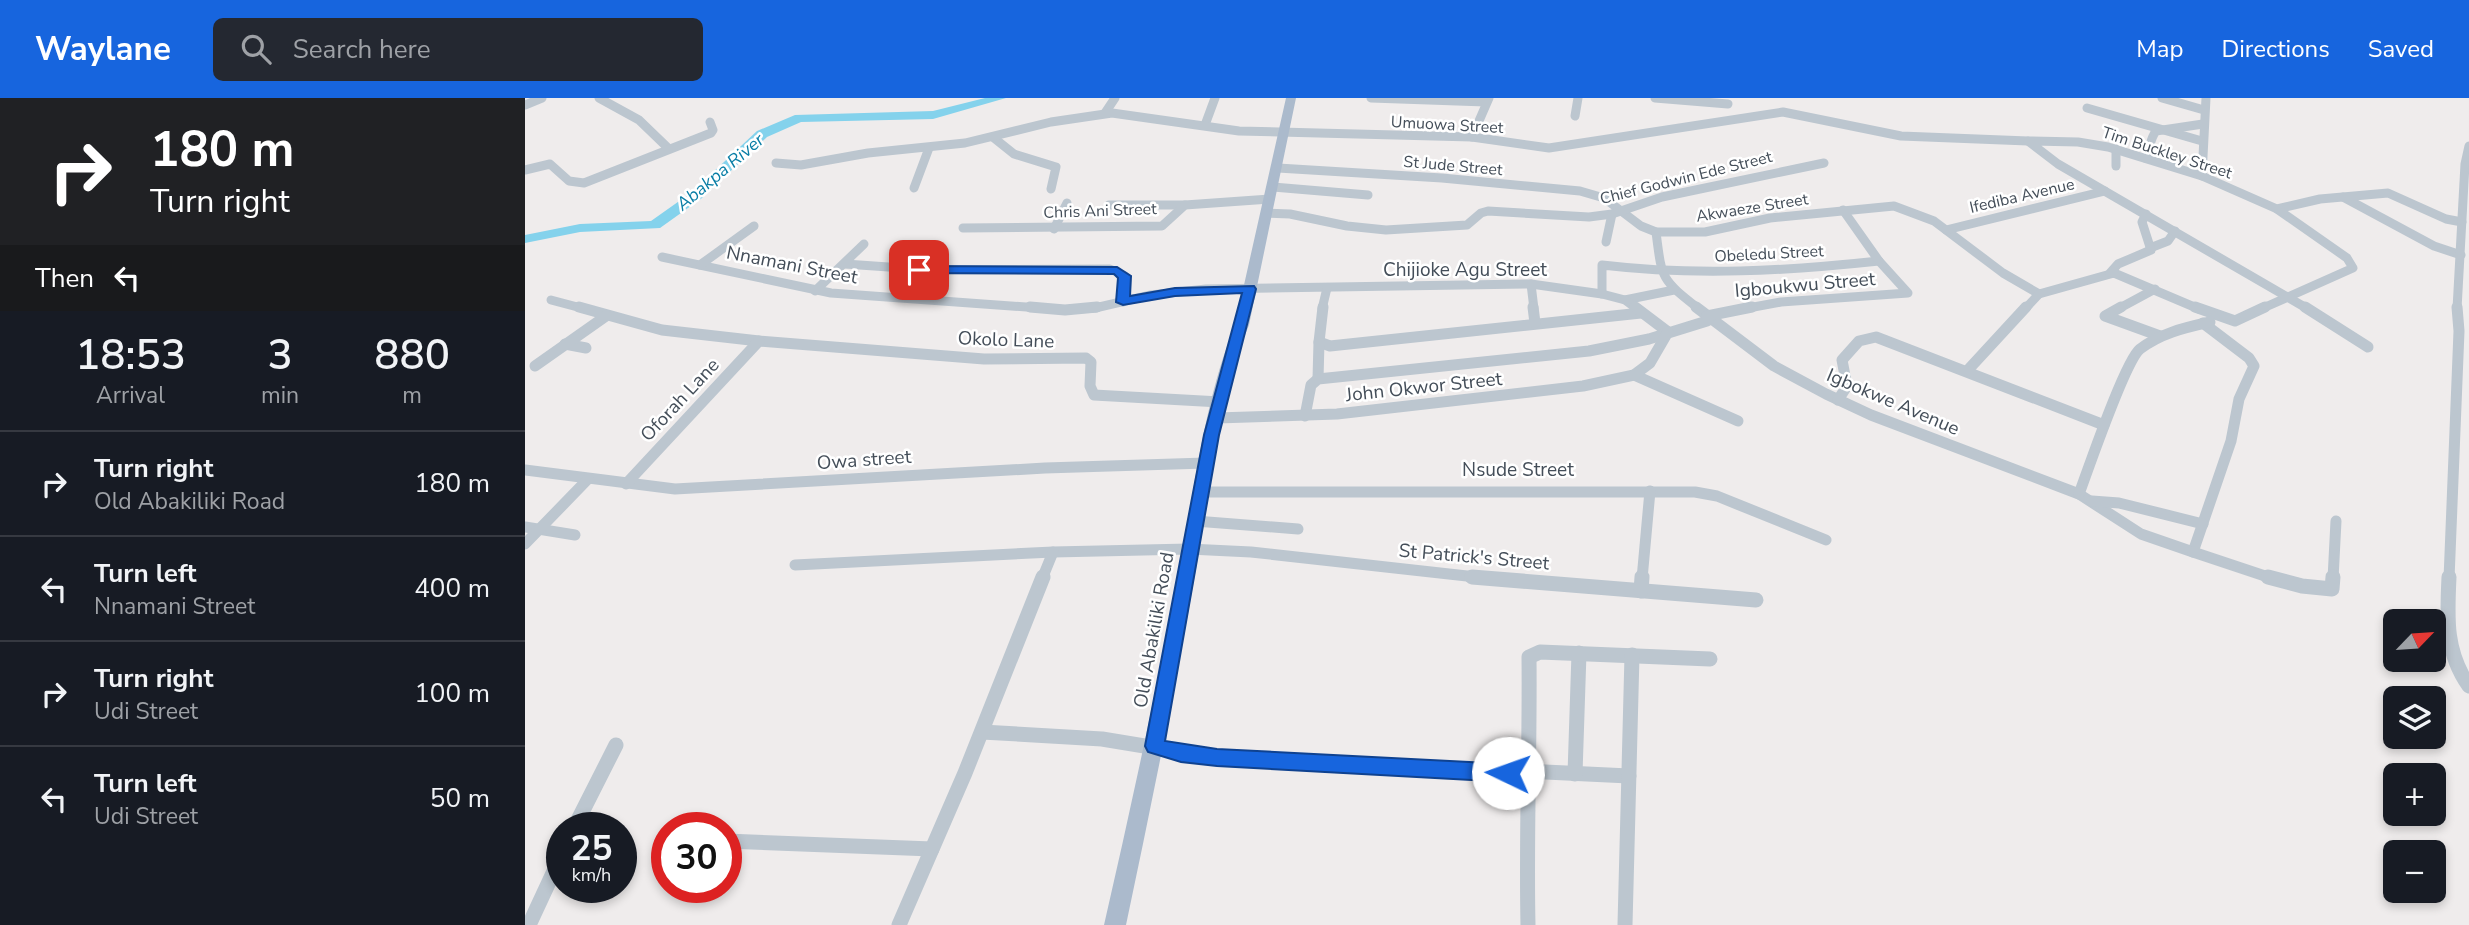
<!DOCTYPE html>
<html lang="en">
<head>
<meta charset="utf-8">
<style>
	body { margin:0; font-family:"Nunito Sans",sans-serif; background:#242831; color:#f1f3f6; height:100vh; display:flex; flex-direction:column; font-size:26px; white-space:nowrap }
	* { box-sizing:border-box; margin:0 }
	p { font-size:23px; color:#9ea1a6 }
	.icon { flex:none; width:38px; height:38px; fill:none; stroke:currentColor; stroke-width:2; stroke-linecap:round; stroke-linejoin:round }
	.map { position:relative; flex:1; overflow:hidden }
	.drawer { display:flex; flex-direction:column; background:#171b24; width:525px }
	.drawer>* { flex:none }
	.banner { background:#202124; color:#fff; overflow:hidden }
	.needle { width:46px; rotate:65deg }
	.fabs { position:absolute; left:1858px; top:511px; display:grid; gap:14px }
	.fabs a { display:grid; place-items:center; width:63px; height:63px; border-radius:10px; background:#171b24; box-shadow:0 4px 10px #0003; font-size:35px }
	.speed { position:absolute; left:21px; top:714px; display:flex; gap:14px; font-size:35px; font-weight:700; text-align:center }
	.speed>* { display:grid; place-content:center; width:91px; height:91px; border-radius:50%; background:#171b24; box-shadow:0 4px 10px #0003; line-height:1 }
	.speed small { font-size:18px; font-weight:400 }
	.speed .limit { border:10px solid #d22; background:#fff; color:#111 }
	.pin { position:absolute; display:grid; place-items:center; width:60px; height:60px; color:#fff; margin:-30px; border-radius:14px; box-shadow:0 4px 10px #0006 }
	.me { position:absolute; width:77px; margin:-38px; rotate:273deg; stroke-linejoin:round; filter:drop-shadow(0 0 5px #0008) }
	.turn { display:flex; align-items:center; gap:24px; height:147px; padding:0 35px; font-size:32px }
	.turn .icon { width:91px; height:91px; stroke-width:2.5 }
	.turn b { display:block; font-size:49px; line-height:60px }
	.then { display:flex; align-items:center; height:66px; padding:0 35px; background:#0003; gap:14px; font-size:26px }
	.eta { display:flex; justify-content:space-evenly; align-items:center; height:119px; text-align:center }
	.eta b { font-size:42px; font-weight:600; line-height:49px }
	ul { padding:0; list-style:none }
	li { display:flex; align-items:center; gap:21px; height:105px; padding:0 35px; border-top:2px solid #363941 }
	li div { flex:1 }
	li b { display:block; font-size:26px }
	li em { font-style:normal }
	header { display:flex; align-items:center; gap:42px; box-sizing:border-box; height:98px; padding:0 35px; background:#1765de; color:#fff }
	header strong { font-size:33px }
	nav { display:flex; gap:38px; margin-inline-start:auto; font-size:24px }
	.search { width:490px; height:63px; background:#242831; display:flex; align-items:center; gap:18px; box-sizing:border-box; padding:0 24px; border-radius:10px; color:#9ea1a6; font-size:26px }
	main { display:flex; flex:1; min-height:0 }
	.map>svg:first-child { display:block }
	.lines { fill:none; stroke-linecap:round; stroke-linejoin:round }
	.river { fill:#84d2ec; fill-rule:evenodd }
	.minor-far2 { stroke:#bcc6cf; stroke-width:9 }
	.minor-far1 { stroke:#bcc6cf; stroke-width:11 }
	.minor { stroke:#bcc6cf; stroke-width:15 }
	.major { fill:#abbacc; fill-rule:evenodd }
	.route { fill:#1765de; stroke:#0f4290; stroke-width:2 }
	.labels { text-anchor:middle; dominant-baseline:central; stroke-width:5; stroke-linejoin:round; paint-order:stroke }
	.far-street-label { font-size:16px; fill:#444e59; stroke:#fff }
	.far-water-label { font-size:18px; font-style:italic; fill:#0a7ea6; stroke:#fff }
	.street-label { font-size:19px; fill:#444e59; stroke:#fff }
</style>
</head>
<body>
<header>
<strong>Waylane</strong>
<div class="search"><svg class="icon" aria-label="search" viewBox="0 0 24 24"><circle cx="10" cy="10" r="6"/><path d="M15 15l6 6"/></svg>Search here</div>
<nav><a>Map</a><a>Directions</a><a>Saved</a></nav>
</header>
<main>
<section class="drawer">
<div class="banner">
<div class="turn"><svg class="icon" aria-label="right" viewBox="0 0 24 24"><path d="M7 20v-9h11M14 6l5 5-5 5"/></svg><div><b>180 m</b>Turn right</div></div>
<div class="then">Then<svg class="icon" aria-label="left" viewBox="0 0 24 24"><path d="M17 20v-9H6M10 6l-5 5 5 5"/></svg></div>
</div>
<div class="eta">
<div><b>18:53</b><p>Arrival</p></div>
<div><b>3</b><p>min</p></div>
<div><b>880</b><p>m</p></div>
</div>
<ul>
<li><svg class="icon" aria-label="right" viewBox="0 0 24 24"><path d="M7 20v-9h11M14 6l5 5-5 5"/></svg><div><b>Turn right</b><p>Old Abakiliki Road</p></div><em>180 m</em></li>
<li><svg class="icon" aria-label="left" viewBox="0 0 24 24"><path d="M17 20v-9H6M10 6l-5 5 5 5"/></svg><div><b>Turn left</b><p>Nnamani Street</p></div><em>400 m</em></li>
<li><svg class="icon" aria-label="right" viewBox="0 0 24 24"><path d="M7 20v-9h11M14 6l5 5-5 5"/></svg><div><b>Turn right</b><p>Udi Street</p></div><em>100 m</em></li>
<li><svg class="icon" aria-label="left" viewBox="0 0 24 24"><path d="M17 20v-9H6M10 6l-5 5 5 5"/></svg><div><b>Turn left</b><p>Udi Street</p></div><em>50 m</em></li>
</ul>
</section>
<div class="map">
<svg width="1944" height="827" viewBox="0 0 1944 827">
	<rect width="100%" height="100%" fill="#efecec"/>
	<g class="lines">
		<polygon class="river" points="460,0 481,0 408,21 276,24 242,39 177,100 135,130 55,134 0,145 0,137 55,126 126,123 167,94 232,33 270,17 408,13"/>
		<g class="minor-far2">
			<polyline points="74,0 114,22 143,50"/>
			<polyline points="846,0 961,4"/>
			<polyline points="1130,0 1203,6"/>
			<polyline points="1637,0 1679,12"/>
			<polyline points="0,7 17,0"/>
			<polyline points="1562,10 1677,43"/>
			<polyline points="580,15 590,0"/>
			<polyline points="1050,18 1053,0"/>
			<polyline points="680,27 690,0"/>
			<polyline points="947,39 964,0"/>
			<polyline points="469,40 489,56 531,69 526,91"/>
			<polyline points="1591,51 1591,68"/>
			<path d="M1620,60C1626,51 1624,42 1631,33L1678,26"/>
			<polyline points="251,65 276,67 343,55 440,45 526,24 587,15 714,33 947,39 1024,50 1258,14 1376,38 1503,43"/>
			<polyline points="753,70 917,80 1055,93 1079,100 1116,128 1131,134 1180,134 1245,120 1369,108 1409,123 1478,175 1514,196 1589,175 1674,211"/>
			<polyline points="0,72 25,66 44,83 59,85 186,35 188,32 185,24"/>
			<polyline points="1677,78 1681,0"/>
			<polyline points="748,89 843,97"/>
			<polyline points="389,90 404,50"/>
			<polyline points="1818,99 1909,148 1936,157"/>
			<polyline points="584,107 660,107"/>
			<polyline points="742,115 765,116 822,128 861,132 942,127 956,115 963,113 1064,119 1087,116 1137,99 1299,65"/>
			<polyline points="438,130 637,128 660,107 745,101"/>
			<polyline points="529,131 542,105"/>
			<polyline points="1421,132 1580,93"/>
			<path d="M1131,134C1137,182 1136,181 1174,211"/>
			<polyline points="1081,144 1087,116"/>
			<polyline points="1625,150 1643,143 1650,133"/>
			<polyline points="137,159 306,195 529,211"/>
			<polyline points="320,166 407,172 585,171 600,178 598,204"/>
			<polyline points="175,167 229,128"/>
			<polyline points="1585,175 1593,166 1626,152 1617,124 1621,116"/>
			<polyline points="1006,186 1009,211"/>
			<polyline points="290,193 339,146"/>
			<path d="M1077,196V167C1170,178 1261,173 1354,163"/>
			<polyline points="26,202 60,211"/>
			<polyline points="1100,202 1149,192"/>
			<polyline points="552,211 570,210 626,197 681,191 1006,186 1077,196 1100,202 1112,211"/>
			<polyline points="797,211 802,190"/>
			<polyline points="1218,211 1256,204 1383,195 1354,163 1318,112"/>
			<polyline points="1500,211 1514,196"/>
			<polyline points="1593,211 1630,191"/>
			<polyline points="1736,211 1828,170 1822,160 1752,111"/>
			<polyline points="1783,211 1533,66 1503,43 1553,44 1583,49 1677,78 1752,111 1795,101 1863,95 1921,121 1937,124"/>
			<polyline points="1932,211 1940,66 1944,48"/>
		</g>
		<g class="minor-far1">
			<polyline points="54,209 137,232 234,243 459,261 561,260 566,264 565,288 569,297 695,304"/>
			<polyline points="505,209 540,212 572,209"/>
			<polyline points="798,209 794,244 805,248 1116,215"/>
			<polyline points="1008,209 1010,225"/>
			<polyline points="1110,209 1143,234"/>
			<polyline points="1171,209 1249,268 1301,296 1346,317 1554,396 1616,436 1668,454 1706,343 1714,301 1729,268 1724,260 1678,225"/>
			<polyline points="1596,209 1580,218 1635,238"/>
			<polyline points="1670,209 1710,223 1740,209"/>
			<polyline points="1780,209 1843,249"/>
			<polyline points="40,246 61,250"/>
			<polyline points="10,268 81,218"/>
			<polyline points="1442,273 1501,209"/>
			<polyline points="1109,277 1213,323"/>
			<polyline points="793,281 794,244"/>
			<polyline points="1313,302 1322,288 1317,262 1334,243 1351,239 1579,327"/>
			<polyline points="780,318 786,287 793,281 1064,253 1124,241 1182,223 1182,218 1227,209"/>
			<polyline points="692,320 812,316 1058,288 1109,277 1125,265 1143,234"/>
			<polyline points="0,372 150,391 520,370 681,365"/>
			<polyline points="101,386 234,243"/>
			<polyline points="676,394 1170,394 1192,398 1301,442"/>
			<path d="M1554,396C1563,372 1600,263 1615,251C1636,235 1659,230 1685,224"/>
			<polyline points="1567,403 1594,405 1678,426"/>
			<polyline points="670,423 773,431"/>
			<polyline points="0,429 50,437"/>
			<polyline points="0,446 63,381"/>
			<polyline points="1668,454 1749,481"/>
			<polyline points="270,467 528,454 664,451 726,454 969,481"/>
			<polyline points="517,481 528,454"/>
			<polyline points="1117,481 1125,393"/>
			<polyline points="1808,481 1811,423"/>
			<polyline points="1924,481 1934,233 1932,209"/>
		</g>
		<g class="minor">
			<polyline points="947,479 1231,502"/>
			<polyline points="1743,479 1777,488 1807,491 1808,479"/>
			<path d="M1924,479C1922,520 1920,554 1944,588"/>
			<polyline points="1116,493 1117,479"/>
			<polyline points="457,634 577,641 692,660 983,675"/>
			<polygon points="992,669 997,676 990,682 983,675 986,670"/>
			<polyline points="999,673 1104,678"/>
			<polyline points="1050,676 1054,555"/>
			<polyline points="49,730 91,647"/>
			<polyline points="201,743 407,751"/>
			<polyline points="4,827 37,756"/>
			<polyline points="374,827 440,675 518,479"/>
			<path d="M1003,827C1001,738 1005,648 1004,559L1015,554L1185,561"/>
			<polyline points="1100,827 1107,557"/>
		</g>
		<path class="major" d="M761,0H771L724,227C693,302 685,392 671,471C650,591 626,709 601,827H579C606,710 631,593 654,474C669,394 679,303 710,227Z"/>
	</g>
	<polygon class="route" points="394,168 592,169 606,178 605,198 650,190 729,188 731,191 694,337 640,643 692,651 983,666 990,669 993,675 990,681 983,684 692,668 656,664 623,654 620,648 679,337 717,195 650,198 598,207 591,204 593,180 589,176 390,175 388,172"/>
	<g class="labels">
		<g class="far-street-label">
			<text transform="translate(922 27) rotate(3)">Umuowa Street</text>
			<text transform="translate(1642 55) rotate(18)">Tim Buckley Street</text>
			<text transform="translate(928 68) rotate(5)">St Jude Street</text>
			<text transform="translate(1161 80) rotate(-14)">Chief Godwin Ede Street</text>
			<text transform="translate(1497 98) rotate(-13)">Ifediba Avenue</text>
			<text transform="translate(1227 110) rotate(-9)">Akwaeze Street</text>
			<text transform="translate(575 113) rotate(-2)">Chris Ani Street</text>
			<text transform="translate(1244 156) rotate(-3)">Obeledu Street</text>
		</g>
		<g class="far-water-label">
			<text transform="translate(195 74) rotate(-40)">Abakpa River</text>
		</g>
		<g class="street-label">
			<text transform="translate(267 167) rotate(11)">Nnamani Street</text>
			<text x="940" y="172">Chijioke Agu Street</text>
			<text transform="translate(1280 187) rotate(-5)">Igboukwu Street</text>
			<text transform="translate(481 242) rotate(2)">Okolo Lane</text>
			<text transform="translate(899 289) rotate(-6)">John Okwor Street</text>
			<text transform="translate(155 302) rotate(-47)">Oforah Lane</text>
			<text transform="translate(1368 304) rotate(23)">Igbokwe Avenue</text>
			<text transform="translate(339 362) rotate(-4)">Owa street</text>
			<text x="993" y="372">Nsude Street</text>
			<text transform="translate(949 459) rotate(5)">St Patrick's Street</text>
			<text transform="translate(629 532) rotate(-80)">Old Abakiliki Road</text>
		</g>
	</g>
</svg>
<div class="fabs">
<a><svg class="needle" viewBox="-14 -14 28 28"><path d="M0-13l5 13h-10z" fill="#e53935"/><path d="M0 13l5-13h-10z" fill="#9ea1a6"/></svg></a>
<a><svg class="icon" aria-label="layers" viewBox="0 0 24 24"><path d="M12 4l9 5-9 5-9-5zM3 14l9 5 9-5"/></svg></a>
<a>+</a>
<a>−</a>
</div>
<div class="speed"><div>25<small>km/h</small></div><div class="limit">30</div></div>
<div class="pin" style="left:394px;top:172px;background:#d93025"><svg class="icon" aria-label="arrive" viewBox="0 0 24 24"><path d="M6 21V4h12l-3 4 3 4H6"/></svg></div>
<svg class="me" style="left:983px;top:675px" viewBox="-20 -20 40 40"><circle r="19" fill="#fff"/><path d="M0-13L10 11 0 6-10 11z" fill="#1765de"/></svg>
</div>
</main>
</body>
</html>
